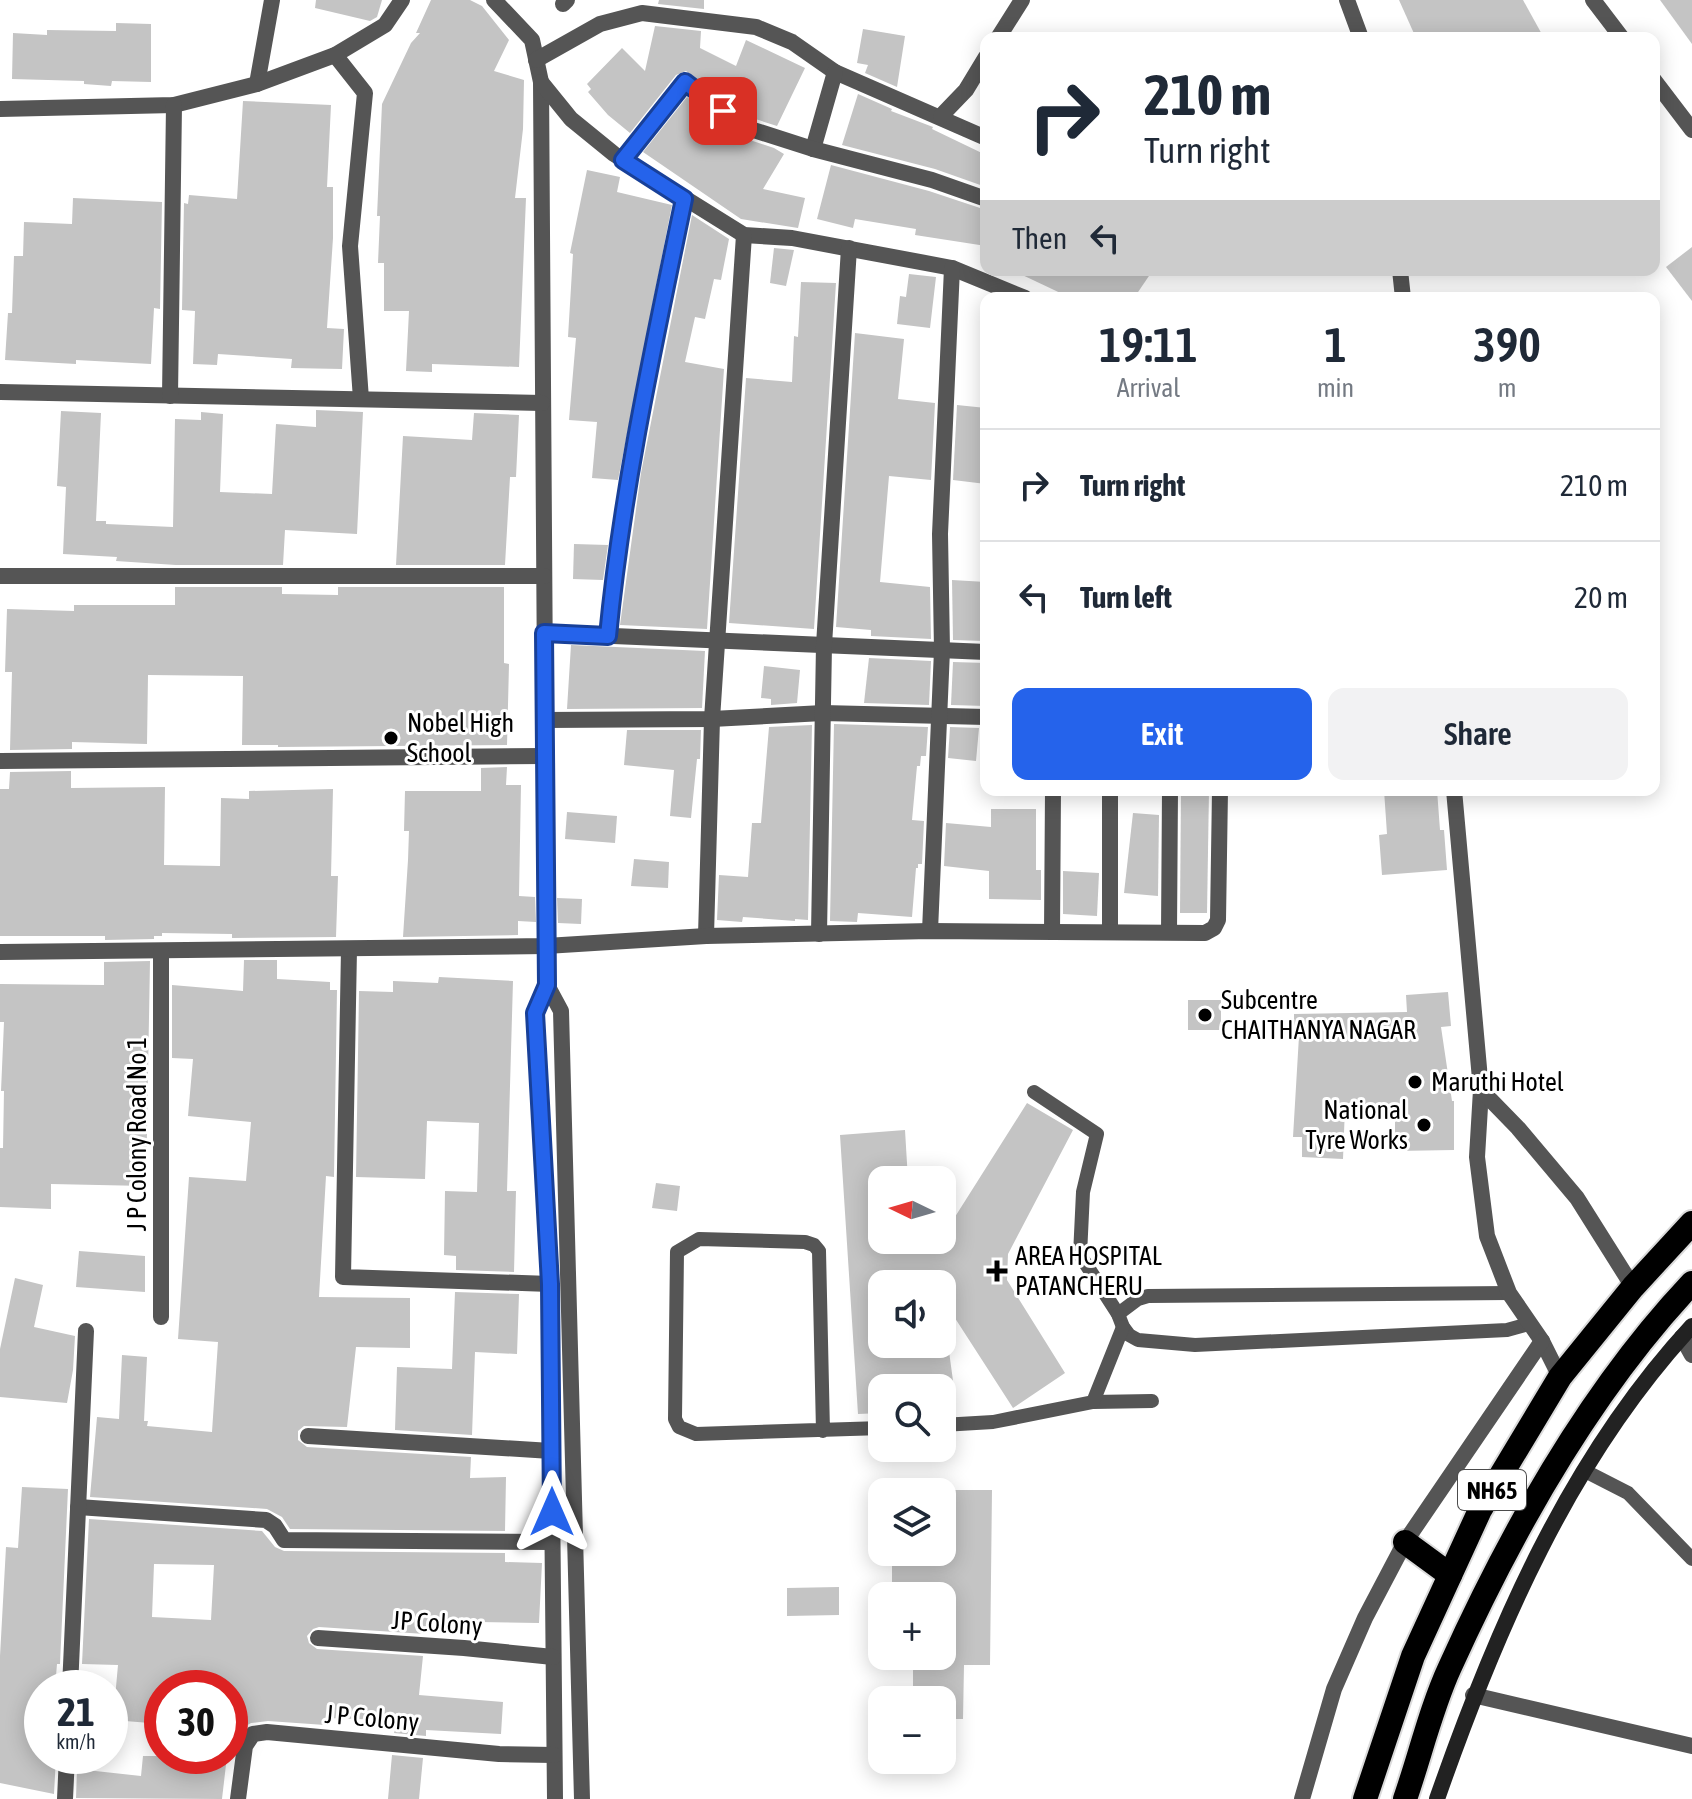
<!DOCTYPE html>
<html lang="en">
<head>
<meta charset="utf-8">
<style>
	body { margin:0; font-family:"Asap Condensed",sans-serif; background:#f2f2f3; color:#1f2937; height:100vh; display:flex; flex-direction:column; font-size:30px; white-space:nowrap }
	* { box-sizing:border-box; margin:0 }
	p { font-size:26px; color:#747a83 }
	.icon { flex:none; width:44px; height:44px; fill:none; stroke:currentColor; stroke-width:2; stroke-linecap:round; stroke-linejoin:round }
	.map { position:relative; flex:1; overflow:hidden }
	.panel { position:absolute; left:980px; top:292px; width:680px; height:504px; display:flex; flex-direction:column; background:#fff; border-radius:16px; box-shadow:0 4px 20px #0003 }
	.panel>* { flex:none }
	.top-card { position:absolute; left:980px; top:32px; width:680px; height:244px; border-radius:16px; box-shadow:0 4px 20px #0003; background:#fff; color:#1f2937; overflow:hidden }
	.needle { width:52px; rotate:275deg }
	.buttons { position:absolute; left:868px; top:1166px; display:grid; gap:16px }
	.buttons a { display:grid; place-items:center; width:88px; height:88px; border-radius:16px; background:#fff; box-shadow:0 4px 20px #0003; font-size:40px }
	.speed { position:absolute; left:24px; top:1670px; display:flex; gap:16px; font-size:40px; font-weight:700; text-align:center }
	.speed>* { display:grid; place-content:center; width:104px; height:104px; border-radius:50%; background:#fff; box-shadow:0 4px 20px #0003; line-height:1 }
	.speed small { font-size:20px; font-weight:400 }
	.speed .limit { border:12px solid #d22; background:#fff; color:#111 }
	.pin { position:absolute; display:grid; place-items:center; width:68px; height:68px; color:#fff; margin:-34px; border-radius:16px; box-shadow:0 4px 12px #0006 }
	.me { position:absolute; width:88px; margin:-44px; rotate:0deg; stroke-linejoin:round; filter:drop-shadow(0 0 6px #0008) }
	.turn { display:flex; align-items:center; gap:28px; height:168px; padding:0 32px; font-size:36px }
	.turn .icon { width:104px; height:104px; stroke-width:2.5 }
	.turn b { display:block; font-size:56px; line-height:68px }
	.then { display:flex; align-items:center; height:76px; padding:0 32px; background:#0003; gap:16px; font-size:30px }
	.eta { display:flex; justify-content:space-evenly; align-items:center; height:136px; text-align:center }
	.eta b { font-size:48px; font-weight:600; line-height:56px }
	.button { display:flex; gap:16px; margin-top:auto; padding:16px 32px }
	.button a { flex:1; height:92px; border-radius:16px; background:#2563eb; color:#fff; font-size:32px; font-weight:600; line-height:92px; text-align:center }
	.button a+a { background:#f2f2f3; color:#1f2937 }
	ul { padding:0; list-style:none }
	li { display:flex; align-items:center; gap:24px; height:112px; padding:0 32px; border-top:2px solid #e0e1e3 }
	li div { flex:1 }
	li b { display:block; font-size:30px }
	li em { font-style:normal }
	.map>svg:first-child { display:block }
	.building { fill:#c4c4c4; fill-rule:evenodd }
	.lines { fill:none; stroke-linecap:round; stroke-linejoin:round }
	.highway-casing { stroke:#dbdbdb; stroke-width:28 }
	.lane { stroke:#555; stroke-width:14 }
	.street { stroke:#555; stroke-width:16 }
	.secondary { stroke:#222; stroke-width:16 }
	.highway { stroke:#000; stroke-width:24 }
	.route-casing { stroke:#184099; stroke-width:20 }
	.route { stroke:#2563eb; stroke-width:14 }
	.poi-dot { fill:#000; stroke:#fff; stroke-width:3 }
	.labels { text-anchor:middle; dominant-baseline:central; stroke-width:6; stroke-linejoin:round; paint-order:stroke }
	.shield { fill:#fff; stroke:#4c4c4c; stroke-width:2 }
	.shield-label { font-size:24px; font-weight:bold; fill:#000 }
	.poi-label { font-size:26px; fill:#000; stroke:#fff; text-anchor:start }
	.street-label { font-size:26px; fill:#000; stroke:#fff }
</style>
</head>
<body>
<div class="map">
<svg width="1692" height="1799" viewBox="0 0 1692 1799">
	<rect width="100%" height="100%" fill="#fff"/>
	<g class="building">
		<polygon points="316,0 382,0 377,17 370,21 315,8"/>
		<polygon points="431,0 470,0 482,6 509,40 494,71 524,80 523,129 515,198 526,198 519,367 432,364 432,372 406,371 409,311 384,311 384,263 378,263 380,216 377,216 382,104 411,43 420,33 416,33"/>
		<polygon points="659,0 704,0 704,9 658,4"/>
		<polygon points="1399,0 1523,0 1544,38 1416,38"/>
		<polygon points="1660,0 1692,0 1692,44"/>
		<polygon points="116,23 151,24 151,82 112,81 111,86 84,84 84,81 12,79 13,33 47,35 47,30 116,31"/>
		<polygon points="655,26 701,31 700,48 736,66 746,40 805,68 777,126 746,116 686,71 676,75 630,133 608,115 588,92 591,89 587,84 622,48 645,71"/>
		<polygon points="863,29 905,36 897,87 865,73 868,65 857,63"/>
		<polygon points="858,94 892,109 891,111 933,127 932,129 986,155 986,187 935,169 842,145"/>
		<polygon points="687,97 735,135 774,148 784,154 763,189 805,198 798,228 741,219 643,152"/>
		<polygon points="243,101 331,105 327,187 333,187 333,238 327,328 344,329 342,369 291,368 292,359 218,354 217,365 193,364 195,311 182,310 184,203 188,204 189,195 237,199"/>
		<polygon points="831,165 929,191 986,210 986,246 915,235 916,229 855,219 853,228 817,219"/>
		<polygon points="587,170 620,177 617,192 672,205 618,480 592,478 597,422 569,420 576,338 568,337 573,254 570,253"/>
		<polygon points="73,198 162,202 160,309 154,308 151,364 76,360 76,364 5,360 8,313 12,313 14,256 23,256 24,222 72,224"/>
		<polygon points="692,215 729,239 721,280 714,279 705,319 695,317 685,362 724,369 707,629 620,625 641,473"/>
		<polygon points="1692,247 1692,301 1666,267"/>
		<polygon points="774,248 794,250 786,286 770,283"/>
		<polygon points="1012,270 1153,270 1134,298 1071,298"/>
		<polygon points="909,274 936,277 930,328 897,324 900,296 906,297"/>
		<polygon points="801,282 836,283 814,629 729,623 746,378 792,382 794,336 798,337"/>
		<polygon points="855,333 904,339 898,399 935,403 931,480 889,476 880,582 930,587 931,639 871,636 871,630 836,627"/>
		<polygon points="957,405 986,408 986,484 953,480"/>
		<polygon points="316,410 363,412 357,534 285,530 283,565 176,565 116,561 117,557 63,554 66,487 57,486 61,411 101,413 96,521 106,521 106,524 173,527 175,419 201,420 201,412 223,414 220,492 272,494 276,424 316,427"/>
		<polygon points="474,413 519,415 516,477 510,477 505,565 396,565 403,436 472,440"/>
		<polygon points="574,544 608,545 603,580 573,579"/>
		<polygon points="952,580 986,582 984,641 953,640"/>
		<polygon points="175,587 282,587 282,594 338,595 338,587 504,587 504,663 509,664 507,745 278,747 278,745 242,745 243,676 148,675 147,744 72,742 72,749 10,750 12,672 5,672 7,609 74,611 74,605 175,605"/>
		<polygon points="571,645 705,651 702,708 567,709"/>
		<polygon points="869,658 931,661 929,705 864,703"/>
		<polygon points="953,662 986,663 986,706 951,705"/>
		<polygon points="764,666 800,670 797,703 771,705 771,699 761,698"/>
		<polygon points="834,724 928,727 926,756 921,756 920,766 917,766 912,820 924,821 922,864 918,864 918,868 916,868 912,917 858,913 857,922 830,921"/>
		<polygon points="812,725 808,920 795,919 795,921 743,917 742,922 717,920 719,875 748,877 752,823 761,823 769,727"/>
		<polygon points="950,727 979,728 976,761 948,758"/>
		<polygon points="627,730 701,730 700,759 697,759 691,818 670,816 674,770 624,765"/>
		<polygon points="507,767 506,785 521,785 519,896 535,897 536,922 518,921 518,935 403,937 408,860 409,831 404,831 405,791 481,791 481,768"/>
		<polygon points="71,771 71,788 165,787 164,865 220,866 221,798 249,799 249,791 333,789 331,876 338,876 336,937 232,938 232,934 162,933 162,936 154,936 154,939 105,940 105,936 0,936 0,789 9,789 10,772"/>
		<polygon points="1181,790 1209,790 1207,913 1180,913"/>
		<polygon points="1384,790 1437,790 1440,830 1444,830 1447,870 1382,875 1379,835 1387,834"/>
		<polygon points="991,809 1036,809 1036,870 1041,870 1041,900 989,899 989,871 944,866 946,823 991,827"/>
		<polygon points="567,812 617,816 615,843 565,839"/>
		<polygon points="1133,813 1159,815 1158,896 1124,893"/>
		<polygon points="634,859 669,862 668,888 631,886"/>
		<polygon points="1063,871 1099,873 1097,916 1063,914"/>
		<polygon points="557,898 582,899 581,924 558,923"/>
		<polygon points="244,960 277,960 277,979 330,982 330,990 337,990 334,1177 326,1176 319,1297 410,1298 410,1348 356,1347 347,1427 304,1426 298,1431 298,1440 307,1447 471,1457 470,1478 506,1477 505,1531 290,1529 282,1517 267,1509 90,1497 97,1417 119,1419 122,1355 147,1357 144,1421 148,1421 147,1426 212,1432 218,1342 178,1339 189,1177 246,1181 251,1122 188,1116 193,1059 172,1058 172,985 243,991"/>
		<polygon points="150,961 146,1186 51,1184 51,1209 0,1207 0,1148 3,1148 4,1091 1,1091 4,1022 0,1022 0,984 104,985 104,962"/>
		<polygon points="439,977 513,981 507,1191 516,1191 514,1272 456,1270 456,1256 444,1255 445,1191 477,1192 479,1123 427,1121 425,1179 356,1177 359,991 393,992 393,981 438,983"/>
		<polygon points="1448,992 1451,1026 1441,1027 1452,1101 1454,1101 1454,1150 1395,1151 1395,1109 1345,1107 1343,1159 1302,1157 1302,1137 1293,1137 1299,1036 1294,1036 1294,1014 1407,1012 1406,995"/>
		<rect x="1188" y="1000" width="33" height="30"/>
		<polygon points="1027,1103 1073,1130 1008,1254 1007,1280 1065,1373 1013,1408 942,1298 942,1284 882,1284 882,1344 948,1344 954,1388 882,1388 882,1413 858,1414 840,1135 905,1130 908,1180 882,1180 882,1240 942,1240 942,1221 953,1220"/>
		<polygon points="656,1183 680,1186 677,1211 652,1208"/>
		<polygon points="79,1251 145,1256 145,1292 76,1287"/>
		<polygon points="15,1278 43,1285 34,1327 75,1336 73,1370 67,1403 0,1397 0,1349"/>
		<polygon points="455,1292 519,1294 517,1354 475,1352 472,1435 395,1430 397,1367 452,1369"/>
		<polygon points="22,1487 68,1489 60,1664 57,1664 55,1688 42,1688 42,1756 56,1757 54,1794 0,1783 0,1656 6,1547 18,1548"/>
		<polygon points="942,1490 992,1490 990,1665 964,1665 963,1719 942,1719 942,1700 913,1700 913,1656 942,1656 942,1596 892,1596 892,1552 942,1552"/>
		<path d="M89,1519L262,1531L275,1547L284,1551L505,1553V1562L542,1563L539,1623L479,1622V1627L431,1625V1628H425V1634L319,1627L313,1629L307,1636L309,1643L317,1649L423,1656L419,1695L503,1702L501,1734L426,1730V1736L394,1733L395,1730L385,1729L386,1720L326,1718L325,1725L268,1721L251,1723L244,1727H230V1688H162V1724L113,1720L118,1665L82,1664ZM154,1564L214,1565L211,1620L152,1617Z"/>
		<polygon points="839,1587 839,1615 787,1616 787,1588"/>
		<polygon points="392,1755 423,1758 419,1799 388,1799"/>
		<polygon points="143,1756 227,1756 222,1799 76,1798 77,1769 141,1776"/>
	</g>
	<g class="lines">
		<defs>
			<g id="highway">
				<polyline points="1405,1542 1450,1575"/>
				<polyline points="1365,1799 1413,1656 1480,1510 1560,1377 1633,1287 1692,1223"/>
				<path d="M1405,1799C1420,1756 1431,1708 1450,1667C1511,1532 1590,1391 1692,1283"/>
			</g>
		</defs>
		<use href="#highway" class="highway-casing"/>
		<g class="lane">
			<polyline points="1034,1092 1097,1134 1083,1192 1080,1255 1118,1314 1123,1327 1129,1335 1138,1340 1195,1345 1507,1330 1529,1324"/>
			<polyline points="1118,1314 1138,1299 1148,1296 1509,1293"/>
			<polyline points="1093,1402 1152,1401"/>
			<polyline points="942,1425 993,1422 1093,1402 1123,1327"/>
			<polyline points="823,1431 819,1251 814,1245 805,1242 699,1239 677,1252 675,1419 679,1427 696,1434 882,1428"/>
			<polyline points="1585,1471 1628,1493 1692,1559"/>
		</g>
		<g class="street">
			<polyline points="494,0 532,40 541,82 547,985 535,1013 550,1284 555,1799"/>
			<polyline points="1347,0 1361,38"/>
			<polyline points="1593,0 1622,38"/>
			<polyline points="563,4 567,0"/>
			<polyline points="998,38 1022,0"/>
			<polyline points="335,55 365,93 350,246 361,399"/>
			<polyline points="536,60 600,24 642,13 756,27 792,42 835,72 986,138"/>
			<polyline points="1654,80 1692,130"/>
			<polyline points="541,82 571,119 614,154 744,235 792,238 952,268 1025,298"/>
			<polyline points="257,84 272,0"/>
			<polyline points="0,109 174,105 257,84 335,55 385,25 402,0"/>
			<polyline points="941,116 966,90 986,57"/>
			<polyline points="813,149 835,72"/>
			<polyline points="623,160 685,82 741,126 813,149 932,180 986,199"/>
			<polyline points="1400,270 1403,298"/>
			<polyline points="0,392 542,403"/>
			<polyline points="170,396 174,105"/>
			<polyline points="0,576 544,576"/>
			<polyline points="544,633 986,652"/>
			<path d="M608,636C622,489 653,344 684,199"/>
			<polyline points="544,720 712,719 823,713 986,717"/>
			<polyline points="0,761 545,756"/>
			<polyline points="1454,790 1481,1090 1477,1157 1487,1236 1509,1293 1542,1341 1560,1377"/>
			<polyline points="930,931 942,650 940,534 952,268"/>
			<polyline points="1052,932 1053,790"/>
			<polyline points="1110,932 1110,790"/>
			<polyline points="1169,932 1170,790"/>
			<polyline points="819,934 824,645 849,248"/>
			<polyline points="706,936 712,719 744,235"/>
			<polyline points="349,949 343,1277 550,1284"/>
			<polyline points="0,952 546,946 706,936 930,931 1205,933 1214,928 1218,920 1220,790"/>
			<polyline points="547,985 561,1011 582,1799"/>
			<polyline points="1481,1090 1518,1128 1577,1198 1633,1287"/>
			<polyline points="161,1317 161,951"/>
			<polyline points="1682,1337 1692,1355"/>
			<polyline points="308,1436 551,1451"/>
			<polyline points="78,1507 266,1520 275,1526 284,1540 552,1542"/>
			<polyline points="318,1638 464,1648 553,1657"/>
			<polyline points="70,1688 86,1331"/>
			<polyline points="1473,1695 1692,1746"/>
			<polyline points="65,1799 67,1756"/>
			<polyline points="238,1799 245,1746 253,1734 267,1732 499,1754 554,1755"/>
			<polyline points="1302,1799 1334,1689 1365,1618 1405,1542 1542,1341"/>
		</g>
		<path class="secondary" d="M1437,1799C1496,1630 1569,1459 1692,1326"/>
		<use href="#highway" class="highway"/>
	</g>
	<g class="lines">
		<defs>
			<path id="route" d="M552,1512L550,1284L535,1013L547,985L544,633L608,636C622,489 654,344 684,199L623,160L685,82L723,111"/>
		</defs>
		<use href="#route" class="route-casing"/>
		<use href="#route" class="route"/>
	</g>
	<g class="poi-dot">
		<circle cx="391" cy="738" r="8"/>
		<circle cx="1205" cy="1015" r="8"/>
		<circle cx="1415" cy="1082" r="8"/>
		<circle cx="1424" cy="1125" r="8"/>
		<path d="M993 1259h8v8h8v8h-8v8h-8v-8h-8v-8h8z"/>
	</g>
	<g class="labels">
		<rect class="shield" x="1458" y="1470" width="68" height="40" rx="6"/>
		<g class="shield-label">
			<text x="1492" y="1490">NH65</text>
		</g>
		<g class="poi-label">
			<text x="407" y="723">Nobel High<tspan x="407" dy="30">School</tspan></text>
			<text x="1221" y="1000">Subcentre<tspan x="1221" dy="30">CHAITHANYA NAGAR</tspan></text>
			<text x="1431" y="1082">Maruthi Hotel</text>
			<text x="1408" y="1110" text-anchor="end">National<tspan x="1408" dy="30">Tyre Works</tspan></text>
			<text x="1015" y="1256">AREA HOSPITAL<tspan x="1015" dy="30">PATANCHERU</tspan></text>
		</g>
		<g class="street-label">
			<text transform="translate(137 1134) rotate(-90)">J P Colony Road No 1</text>
			<text transform="translate(437 1623) rotate(4)">JP Colony</text>
			<text transform="translate(372 1718) rotate(5)">J P Colony</text>
		</g>
	</g>
</svg>
<div class="buttons">
<a><svg class="needle" viewBox="-14 -14 28 28"><path d="M0-13l5 13h-10z" fill="#e53935"/><path d="M0 13l5-13h-10z" fill="#747a83"/></svg></a>
<a><svg class="icon" aria-label="sound" viewBox="0 0 24 24"><path d="M4 9h4l5-4v14l-5-4H4zM17 9q2 3 0 6"/></svg></a>
<a><svg class="icon" aria-label="search" viewBox="0 0 24 24"><circle cx="10" cy="10" r="6"/><path d="M15 15l6 6"/></svg></a>
<a><svg class="icon" aria-label="layers" viewBox="0 0 24 24"><path d="M12 4l9 5-9 5-9-5zM3 14l9 5 9-5"/></svg></a>
<a>+</a>
<a>−</a>
</div>
<div class="speed"><div>21<small>km/h</small></div><div class="limit">30</div></div>
<div class="pin" style="left:723px;top:111px;background:#d93025"><svg class="icon" aria-label="arrive" viewBox="0 0 24 24"><path d="M6 21V4h12l-3 4 3 4H6"/></svg></div>
<svg class="me" style="left:552px;top:1512px" viewBox="-20 -20 40 40"><path d="M0-17L14 15 0 8-14 15z" fill="#2563eb" stroke="#fff" stroke-width="4"/></svg>
<div class="top-card">
<div class="turn"><svg class="icon" aria-label="right" viewBox="0 0 24 24"><path d="M7 20v-9h11M14 6l5 5-5 5"/></svg><div><b>210 m</b>Turn right</div></div>
<div class="then">Then<svg class="icon" aria-label="left" viewBox="0 0 24 24"><path d="M17 20v-9H6M10 6l-5 5 5 5"/></svg></div>
</div>
<section class="panel">
<div class="eta">
<div><b>19:11</b><p>Arrival</p></div>
<div><b>1</b><p>min</p></div>
<div><b>390</b><p>m</p></div>
</div>
<ul>
<li><svg class="icon" aria-label="right" viewBox="0 0 24 24"><path d="M7 20v-9h11M14 6l5 5-5 5"/></svg><div><b>Turn right</b></div><em>210 m</em></li>
<li><svg class="icon" aria-label="left" viewBox="0 0 24 24"><path d="M17 20v-9H6M10 6l-5 5 5 5"/></svg><div><b>Turn left</b></div><em>20 m</em></li>
</ul>
<div class="button"><a>Exit</a><a>Share</a></div>
</section>
</div>
</body>
</html>
